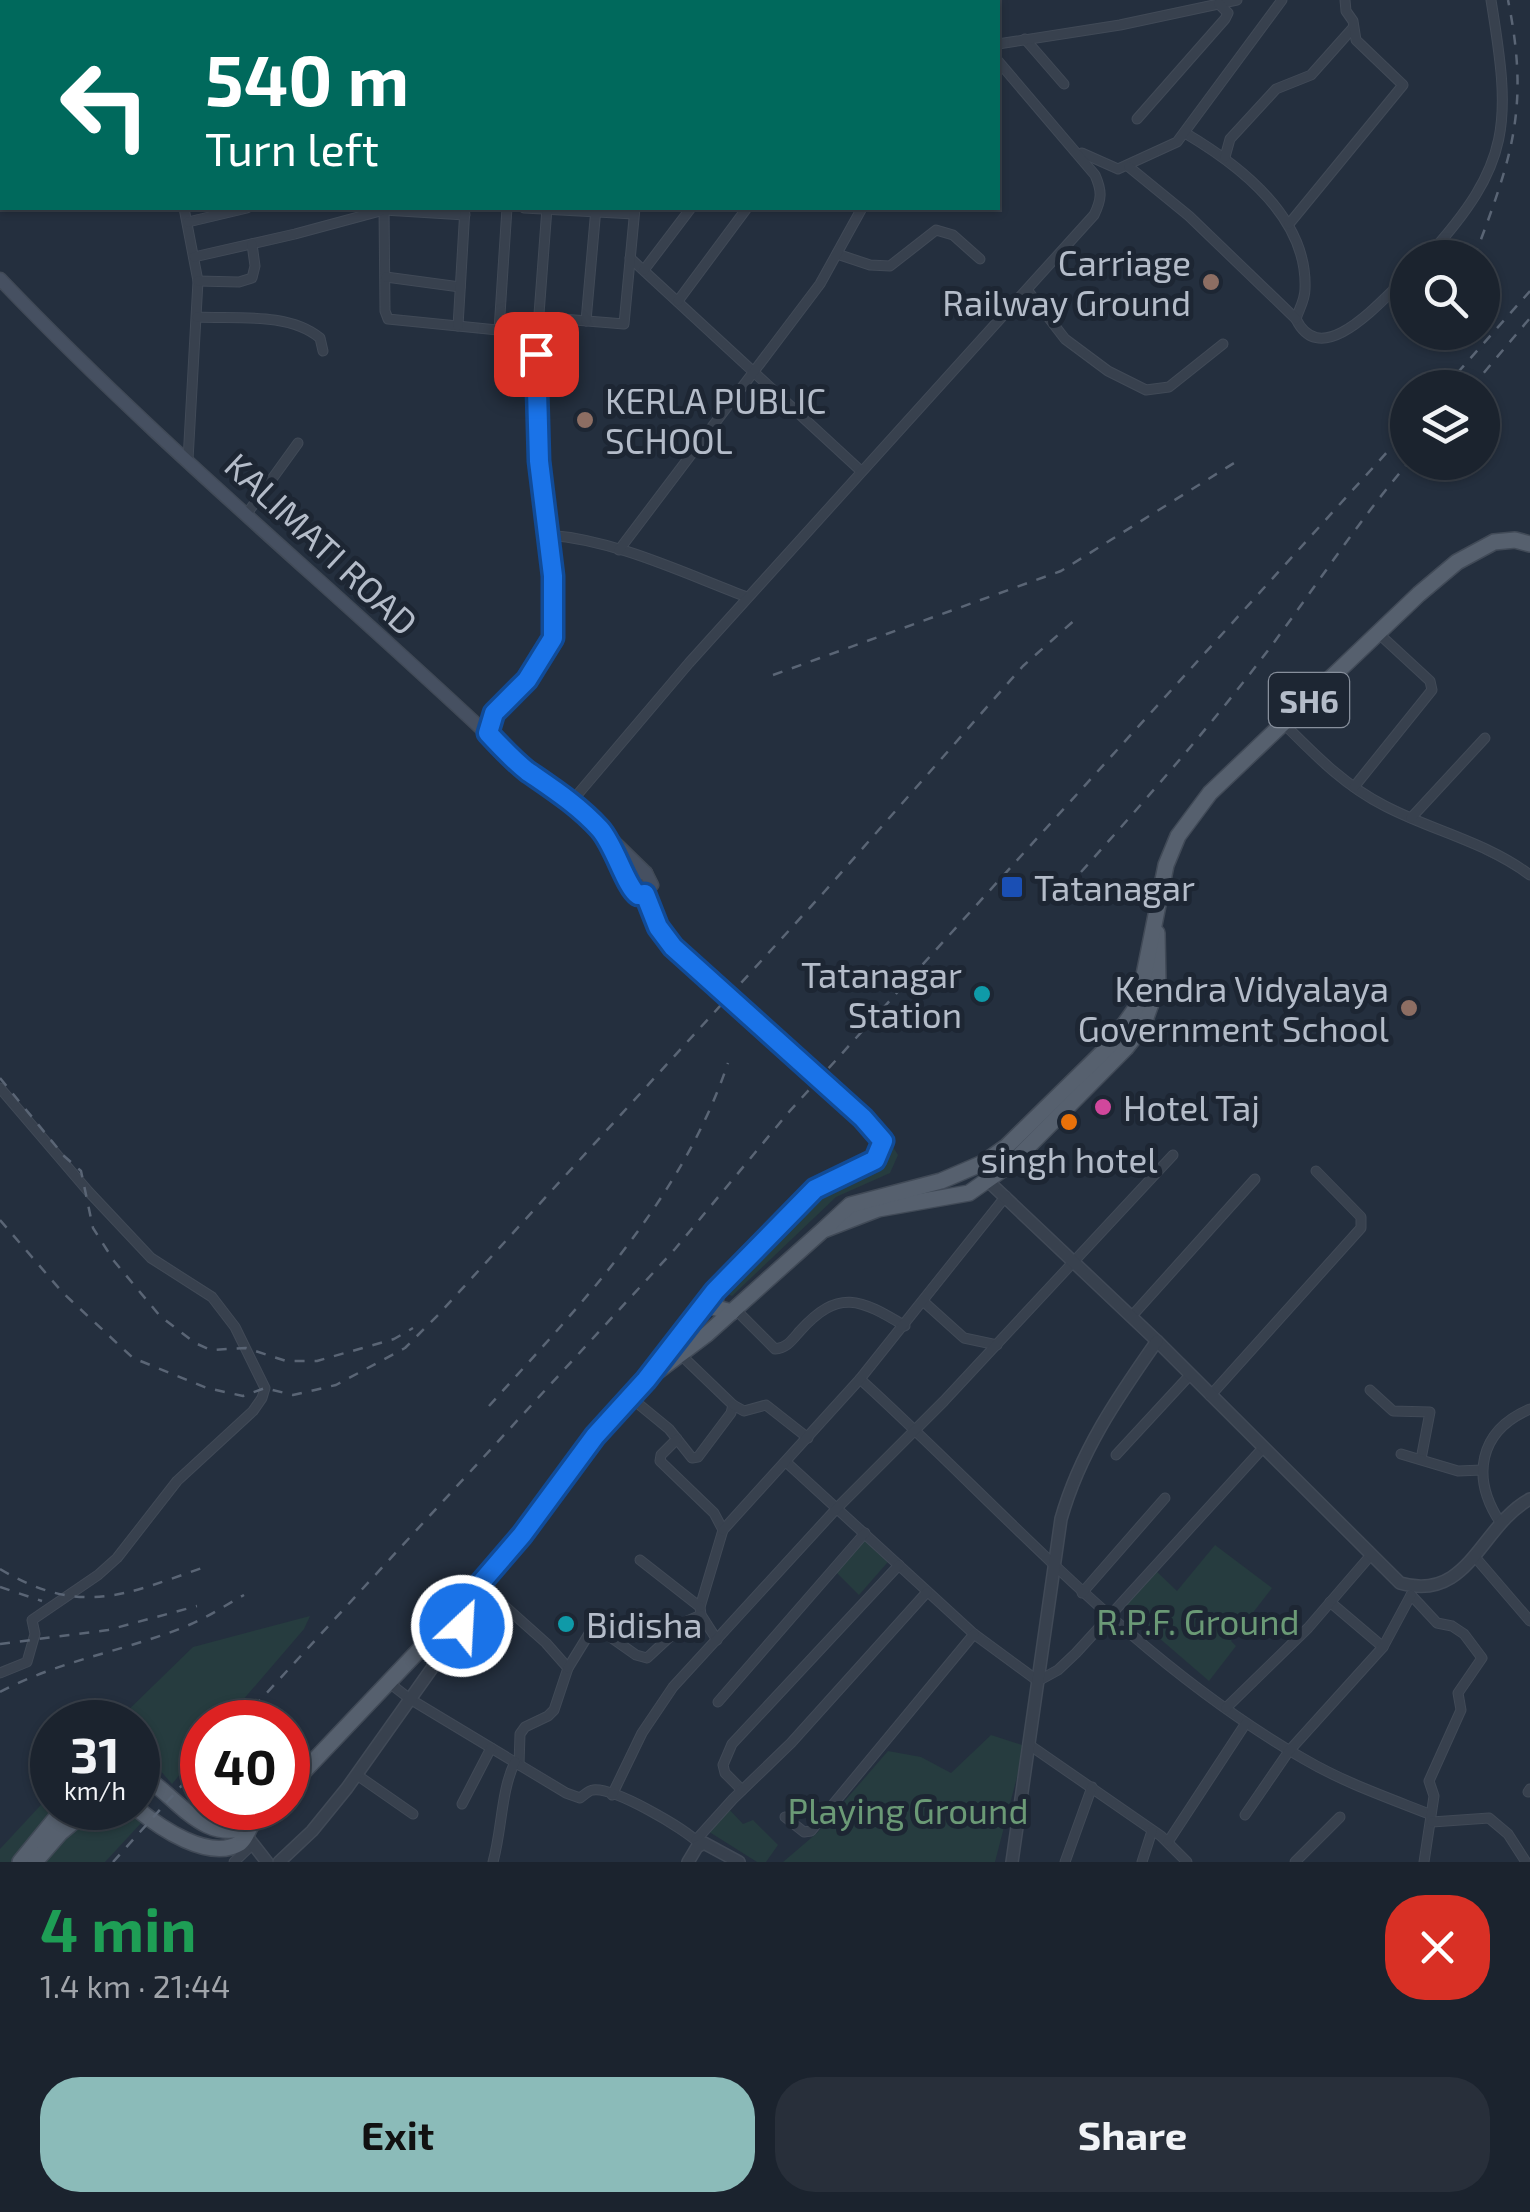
<!DOCTYPE html>
<html lang="en">
<head>
<meta charset="utf-8">
<style>
	body { margin:0; font-family:"Exo 2",sans-serif; background:#282f3a; color:#f1f3f6; height:100vh; display:flex; flex-direction:column; font-size:38px; white-space:nowrap }
	* { box-sizing:border-box; margin:0 }
	p { font-size:32px; color:#a0a4aa }
	.icon { flex:none; width:55px; height:55px; fill:none; stroke:currentColor; stroke-width:2; stroke-linecap:round; stroke-linejoin:round }
	.map { position:relative; height:1862px; overflow:hidden }
	.sheet { display:flex; flex-direction:column; background:#1b232e; flex:1 }
	.sheet>* { flex:none }
	.banner { position:absolute; left:0px; top:0px; width:1000px; height:210px; box-shadow:0 2px 8px #0004,0 0 0 2px #39404a; background:#00695c; color:#fff; overflow:hidden }
	.fabs { position:absolute; left:1390px; top:240px; display:grid; gap:20px }
	.fabs a { display:grid; place-items:center; width:110px; height:110px; border-radius:50%; background:#1b232e; box-shadow:0 2px 8px #0004,0 0 0 2px #39404a; font-size:50px }
	.speed { position:absolute; left:30px; top:1700px; display:flex; gap:20px; font-size:50px; font-weight:700; text-align:center }
	.speed>* { display:grid; place-content:center; width:130px; height:130px; border-radius:50%; background:#1b232e; box-shadow:0 2px 8px #0004,0 0 0 2px #39404a; line-height:1 }
	.speed small { font-size:25px; font-weight:400 }
	.speed .limit { border:15px solid #d22; background:#fff; color:#111 }
	.pin { position:absolute; display:grid; place-items:center; width:85px; height:85px; color:#fff; margin:-42px; border-radius:20px; box-shadow:0 5px 15px #0006 }
	.me { position:absolute; width:110px; margin:-55px; rotate:25deg; stroke-linejoin:round; filter:drop-shadow(0 0 8px #0008) }
	.turn { display:flex; align-items:center; gap:35px; height:210px; padding:0 40px; font-size:45px }
	.turn .icon { width:130px; height:130px; stroke-width:2.5 }
	.turn b { display:block; font-size:70px; line-height:85px }
	.round { display:grid; place-items:center; flex:none; width:105px; height:105px; border-radius:40px; background:#282f3a }
	.summary { display:flex; align-items:center; justify-content:space-between; height:170px; padding:0 40px }
	h1 { font-size:60px; font-weight:700; line-height:75px; color:#1e9e55 }
	.primary-button { display:flex; gap:20px; margin-top:auto; padding:20px 40px }
	.primary-button a { flex:1; height:115px; border-radius:40px; background:#8bbbb9; color:#111; font-size:40px; font-weight:700; line-height:115px; text-align:center }
	.primary-button a+a { background:#282f3a; color:#f1f3f6 }
	.map>svg:first-child { display:block }
	.green { fill:#263c3f }
	.lines { fill:none; stroke-linecap:round; stroke-linejoin:round }
	.minor-casing { stroke:#414a57; stroke-width:11 }
	.tertiary-casing { stroke:#414a57; stroke-width:14 }
	.secondary-casing { stroke:#414a57; stroke-width:15 }
	.primary-casing { stroke:#414a57; stroke-width:18 }
	.minor { stroke:#38414e; stroke-width:9 }
	.tertiary { stroke:#38414e; stroke-width:11 }
	.secondary { stroke:#465061; stroke-width:12 }
	.primary { stroke:#56606e; stroke-width:15 }
	.rail { stroke:#5a6575; stroke-width:2.5; stroke-dasharray:10 10; stroke-linecap:butt }
	.secondary-bridge-casing { stroke:#414a57; stroke-width:15; stroke-linecap:butt }
	.secondary-bridge { stroke:#465061; stroke-width:12 }
	.route-casing { stroke:#114b97; stroke-width:25 }
	.route { stroke:#1a73e8; stroke-width:18 }
	.education-dot { fill:#8d6e63; stroke:#1d2633; stroke-width:4 }
	.transit-dot { fill:#1a4fb4; stroke:#1d2633; stroke-width:4 }
	.culture-dot { fill:#0f9aa8; stroke:#1d2633; stroke-width:4 }
	.hotel-dot { fill:#d1479c; stroke:#1d2633; stroke-width:4 }
	.food-dot { fill:#e8710a; stroke:#1d2633; stroke-width:4 }
	.labels { text-anchor:middle; dominant-baseline:central; stroke-width:10; stroke-linejoin:round; paint-order:stroke }
	.shield { fill:#1d2633; stroke:#878f9c; stroke-width:2.5 }
	.shield-label { font-size:32px; font-weight:bold; fill:#b4bcc9 }
	.poi-label { font-size:35px; fill:#b4bcc9; stroke:#1d2633; text-anchor:start }
	.street-label { font-size:35px; fill:#b4bcc9; stroke:#1d2633 }
	.park-label { font-size:35px; fill:#6b9a76; stroke:#1d2633 }
</style>
</head>
<body>
<div class="map">
<svg width="1530" height="1862" viewBox="0 0 1530 1862">
	<rect width="100%" height="100%" fill="#242f3e"/>
	<g class="green">
		<polygon points="893,1147 898,1155 890,1173 836,1197 732,1296 725,1293 726,1286 822,1190 881,1168"/>
		<polygon points="866,1529 894,1555 859,1595 831,1567"/>
		<polygon points="1215,1545 1272,1588 1231,1641 1236,1646 1209,1681 1122,1606 1154,1569 1177,1591"/>
		<polygon points="310,1616 304,1629 224,1722 202,1722 202,1748 172,1784 138,1745 138,1722 116,1722 193,1647"/>
		<polygon points="991,1735 1025,1746 995,1862 783,1862 817,1833 888,1751 921,1757 951,1773"/>
		<polygon points="52,1793 52,1808 60,1808 12,1862 0,1862 0,1849"/>
		<polygon points="724,1804 743,1824 753,1820 778,1845 766,1862 757,1862 703,1828"/>
		<polygon points="94,1808 118,1815 128,1808 142,1822 105,1862 40,1862"/>
	</g>
	<g class="lines">
		<defs>
			<g id="minor">
				<polyline points="58,0 61,2"/>
				<polyline points="552,0 566,2"/>
				<polyline points="735,0 743,2"/>
				<polyline points="941,0 943,2"/>
				<polyline points="984,0 984,2"/>
				<polyline points="404,2 404,0"/>
				<polyline points="482,2 482,0"/>
				<polyline points="526,2 526,0"/>
				<polyline points="672,2 673,0"/>
				<polyline points="784,2 784,0"/>
				<polyline points="834,2 835,0"/>
				<polyline points="1025,39 1064,84"/>
				<polyline points="998,44 1120,25 1237,0"/>
				<polyline points="1137,119 1225,19 1228,13 1219,4"/>
				<path d="M1185,133C1241,166 1308,218 1305,289C1305,300 1299,309 1296,319C1322,373 1383,298 1408,276"/>
				<polyline points="1082,153 1118,169 1177,142 1282,0"/>
				<polyline points="1225,157 1230,139 1276,89 1311,75 1352,29"/>
				<polyline points="1129,167 1189,216 1296,319"/>
				<polyline points="184,208 198,281 188,460"/>
				<polyline points="384,208 385,311 388,319 538,334"/>
				<polyline points="524,208 634,214"/>
				<polyline points="188,222 247,208"/>
				<polyline points="1289,224 1403,85 1356,40 1353,21 1346,11 1345,0"/>
				<polyline points="837,254 870,265 890,266 936,230 953,235 980,259"/>
				<polyline points="194,257 295,234 384,210 465,215"/>
				<polyline points="630,258 861,471"/>
				<path d="M1426,258C1513,163 1511,123 1491,0"/>
				<polyline points="644,270 691,208"/>
				<polyline points="386,277 460,287"/>
				<polyline points="198,281 239,282 252,278 255,266 252,244"/>
				<polyline points="1028,291 1065,339 1108,371 1146,390 1169,387 1223,344"/>
				<polyline points="678,301 747,208"/>
				<path d="M197,317C236,319 289,312 320,338L323,351"/>
				<polyline points="538,317 624,324 635,208"/>
				<polyline points="586,321 596,208"/>
				<polyline points="458,326 465,208"/>
				<polyline points="499,330 507,208"/>
				<polyline points="246,515 298,443"/>
				<path d="M548,535C616,540 683,573 747,597"/>
				<polyline points="619,550 820,284 862,208"/>
				<path d="M1284,724C1315,755 1345,786 1385,806C1433,831 1486,842 1530,875"/>
				<polyline points="487,733 493,713 527,680 553,638 553,576 536,415 536,354 547,208"/>
				<polyline points="1354,787 1432,690 1430,681 1378,633"/>
				<path d="M572,801L689,663L1094,215C1102,199 1102,191 1095,175L998,61"/>
				<polyline points="1411,818 1485,738"/>
				<polyline points="0,1088 88,1191 151,1258 212,1297 235,1327 265,1388 262,1398 253,1411 177,1481 117,1558 98,1575 32,1620 35,1634 27,1662 0,1673"/>
				<polyline points="924,1302 964,1338 997,1345"/>
				<path d="M735,1309L775,1349C787,1348 792,1340 800,1331C839,1288 860,1299 905,1326"/>
				<polyline points="1131,1317 1255,1179"/>
				<path d="M860,1379C1004,1510 1133,1661 1304,1759C1343,1782 1386,1797 1429,1814"/>
				<polyline points="1370,1390 1393,1411 1430,1412 1421,1459"/>
				<polyline points="1210,1396 1361,1228 1361,1217 1316,1171"/>
				<polyline points="630,1397 669,1429 692,1458 698,1457 731,1413 733,1405 681,1355"/>
				<polyline points="733,1405 744,1411 766,1405 808,1438"/>
				<polyline points="677,1439 661,1455 660,1461 714,1513 723,1530 700,1607 701,1615 717,1640"/>
				<polyline points="1401,1454 1458,1471 1482,1470"/>
				<polyline points="1116,1455 1190,1375"/>
				<polyline points="786,1462 974,1634 1038,1681 1058,1670 1076,1653 1263,1448"/>
				<path d="M1500,1522C1471,1478 1478,1431 1530,1409"/>
				<polyline points="723,1530 860,1379 1006,1196"/>
				<polyline points="1475,1557 1530,1621"/>
				<polyline points="640,1560 700,1607"/>
				<polyline points="481,1585 546,1643 568,1668 554,1710 548,1716 525,1727 520,1734 519,1765"/>
				<polyline points="1082,1593 1165,1498"/>
				<polyline points="1411,1595 1437,1623 1452,1626 1464,1634 1482,1658 1458,1693 1461,1710 1429,1781 1434,1796 1424,1862"/>
				<polyline points="1330,1602 1383,1647"/>
				<polyline points="568,1668 592,1629 599,1629 636,1655 647,1658 687,1621 701,1615"/>
				<path d="M388,1682L410,1699L566,1793L580,1798C583,1796 589,1790 593,1790C614,1787 684,1828 700,1844"/>
				<polyline points="718,1702 865,1533"/>
				<polyline points="1226,1708 1308,1628 1371,1555"/>
				<polyline points="1028,1744 1161,1836 1187,1862"/>
				<polyline points="357,1775 413,1814"/>
				<polyline points="742,1790 725,1773 723,1765 732,1744 899,1565"/>
				<polyline points="1528,1792 1530,1789"/>
				<polyline points="612,1795 642,1733 673,1687 838,1507 944,1401 1173,1155"/>
				<polyline points="462,1804 491,1748"/>
				<polyline points="1245,1815 1289,1751 1383,1647 1411,1595"/>
				<polyline points="785,1817 804,1832 811,1831 974,1634"/>
				<polyline points="1432,1822 1489,1818 1508,1834 1526,1862"/>
				<polyline points="696,1840 733,1799 791,1743 927,1592"/>
				<polyline points="1168,1842 1246,1723"/>
				<polyline points="234,1862 253,1844"/>
				<path d="M493,1862C502,1830 501,1790 515,1762"/>
				<polyline points="1065,1862 1092,1787"/>
				<polyline points="1142,1862 1152,1831"/>
				<polyline points="1295,1862 1340,1817"/>
			</g>
			<g id="tertiary">
				<path d="M989,1182L1157,1341L1400,1583C1469,1603 1480,1526 1530,1499"/>
				<polyline points="242,1830 267,1862"/>
				<polyline points="279,1862 312,1831 347,1788 462,1626 469,1616 473,1596"/>
				<polyline points="688,1862 697,1847 704,1843 739,1862"/>
				<path d="M1012,1862L1061,1519C1080,1452 1117,1398 1157,1341"/>
			</g>
			<g id="secondary">
				<path d="M0,279C165,452 351,603 523,768L572,801L646,873"/>
				<path d="M645,894L638,895L630,888V878L635,873H646L652,885L645,894C660,935 683,958 716,986"/>
				<path d="M653,1370C702,1308 752,1246 811,1193C835,1172 873,1175 883,1141L863,1118"/>
			</g>
			<g id="primary">
				<polyline points="826,1229 878,1209 969,1193 1013,1162 1126,1048 1143,1026 1158,984 1157,933"/>
				<polyline points="715,1291 716,1308 732,1312"/>
				<path d="M138,1773C173,1790 203,1848 250,1825"/>
				<polyline points="288,1788 481,1585 522,1535 595,1436 646,1380 707,1334 823,1230 850,1205 941,1181 983,1163 1007,1146 1109,1046 1138,1005 1166,865 1178,836 1210,793 1419,594 1457,562 1494,542 1515,540 1530,544"/>
				<path d="M136,1808C159,1827 209,1862 240,1843C247,1837 247,1831 252,1824C256,1818 264,1813 269,1808"/>
				<polyline points="20,1862 64,1808"/>
				<polyline points="35,1862 60,1833 90,1808"/>
			</g>
		</defs>
		<use href="#minor" class="minor-casing"/>
		<use href="#tertiary" class="tertiary-casing"/>
		<use href="#secondary" class="secondary-casing"/>
		<use href="#primary" class="primary-casing"/>
		<use href="#minor" class="minor"/>
		<use href="#tertiary" class="tertiary"/>
		<use href="#secondary" class="secondary"/>
		<use href="#primary" class="primary"/>
		<g class="rail">
			<path d="M1474,258C1512,157 1530,108 1508,0"/>
			<polyline points="1444,388 1530,291"/>
			<polyline points="1471,388 1530,318"/>
			<polyline points="773,675 1061,571 1242,458"/>
			<path d="M1081,872C1141,805 1201,737 1256,666C1308,599 1353,527 1409,462"/>
			<polyline points="0,1078 64,1156 81,1171 93,1228 114,1261 160,1316 195,1343 211,1350 246,1348 286,1361 317,1361 394,1339 413,1328"/>
			<polyline points="0,1220 63,1293 133,1358 207,1388 243,1396 265,1388 293,1395 336,1385 405,1348 439,1314 825,891 1023,666 1077,618"/>
			<path d="M489,1406C583,1302 682,1199 728,1063"/>
			<path d="M0,1569C81,1617 124,1595 205,1567"/>
			<polyline points="0,1587 42,1601"/>
			<polyline points="0,1644 108,1630 197,1606"/>
			<path d="M0,1692C62,1659 127,1651 189,1625C208,1617 226,1605 244,1595"/>
			<polyline points="240,1722 675,1249 788,1113 1408,429"/>
			<polyline points="113,1862 202,1763"/>
		</g>
		<defs>
			<polyline id="secondary-bridge" points="716,986 863,1118"/>
		</defs>
		<use href="#secondary-bridge" class="secondary-bridge-casing"/>
		<use href="#secondary-bridge" class="secondary-bridge"/>
	</g>
	<g class="lines">
		<defs>
			<path id="route" d="M462,1626L468,1616L473,1592L522,1535L595,1436L646,1380L715,1291L815,1189L875,1160L883,1141L863,1118L673,947L658,927L645,894L638,895C626,887 615,846 600,829C578,805 553,789 527,771C513,760 500,746 488,733L494,713L527,680L553,638V576L539,461L536,354"/>
		</defs>
		<use href="#route" class="route-casing"/>
		<use href="#route" class="route"/>
	</g>
	<g class="education-dot">
		<circle cx="1211" cy="282" r="10"/>
		<circle cx="585" cy="420" r="10"/>
		<circle cx="1409" cy="1008" r="10"/>
	</g>
	<rect class="transit-dot" x="1000" y="875" width="24" height="24" rx="5"/>
	<g class="culture-dot">
		<circle cx="982" cy="994" r="10"/>
		<circle cx="566" cy="1624" r="10"/>
	</g>
	<circle class="hotel-dot" cx="1103" cy="1107" r="10"/>
	<circle class="food-dot" cx="1069" cy="1122" r="10"/>
	<g class="labels">
		<rect class="shield" x="1269" y="673" width="80" height="54" rx="8"/>
		<g class="shield-label">
			<text x="1309" y="700">SH6</text>
		</g>
		<g class="poi-label">
			<text x="1191" y="262" text-anchor="end">Carriage<tspan x="1191" dy="40">Railway Ground</tspan></text>
			<text x="605" y="400">KERLA PUBLIC<tspan x="605" dy="40">SCHOOL</tspan></text>
			<text x="1034" y="887">Tatanagar</text>
			<text x="962" y="974" text-anchor="end">Tatanagar<tspan x="962" dy="40">Station</tspan></text>
			<text x="1389" y="988" text-anchor="end">Kendra Vidyalaya<tspan x="1389" dy="40">Government School</tspan></text>
			<text x="1123" y="1107">Hotel Taj</text>
			<text x="1069" y="1159" text-anchor="middle">singh hotel</text>
			<text x="586" y="1624">Bidisha</text>
		</g>
		<g class="street-label">
			<text transform="translate(322 543) rotate(43)">KALIMATI ROAD</text>
		</g>
		<g class="park-label">
			<text x="1198" y="1621">R.P.F. Ground</text>
			<text x="908" y="1810">Playing Ground</text>
		</g>
	</g>
</svg>
<div class="fabs">
<a><svg class="icon" aria-label="search" viewBox="0 0 24 24"><circle cx="10" cy="10" r="6"/><path d="M15 15l6 6"/></svg></a>
<a><svg class="icon" aria-label="layers" viewBox="0 0 24 24"><path d="M12 4l9 5-9 5-9-5zM3 14l9 5 9-5"/></svg></a>
</div>
<div class="speed"><div>31<small>km/h</small></div><div class="limit">40</div></div>
<div class="pin" style="left:536px;top:354px;background:#d93025"><svg class="icon" aria-label="arrive" viewBox="0 0 24 24"><path d="M6 21V4h12l-3 4 3 4H6"/></svg></div>
<svg class="me" style="left:462px;top:1626px" viewBox="-20 -20 40 40"><circle r="17" fill="#1a73e8" stroke="#fff" stroke-width="3"/><path d="M0-11L8 9 0 5-8 9z" fill="#fff"/></svg>
<div class="banner">
<div class="turn"><svg class="icon" aria-label="left" viewBox="0 0 24 24"><path d="M17 20v-9H6M10 6l-5 5 5 5"/></svg><div><b>540 m</b>Turn left</div></div>
</div>
</div>
<section class="sheet">
<div class="summary"><div><h1>4 min</h1><p>1.4 km · 21:44</p></div><a class="round" style="background:#d93025;color:#fff"><svg class="icon" aria-label="close" viewBox="0 0 24 24"><path d="M6 6l12 12M18 6L6 18"/></svg></a></div>
<div class="primary-button"><a>Exit</a><a>Share</a></div>
</section>
</body>
</html>
